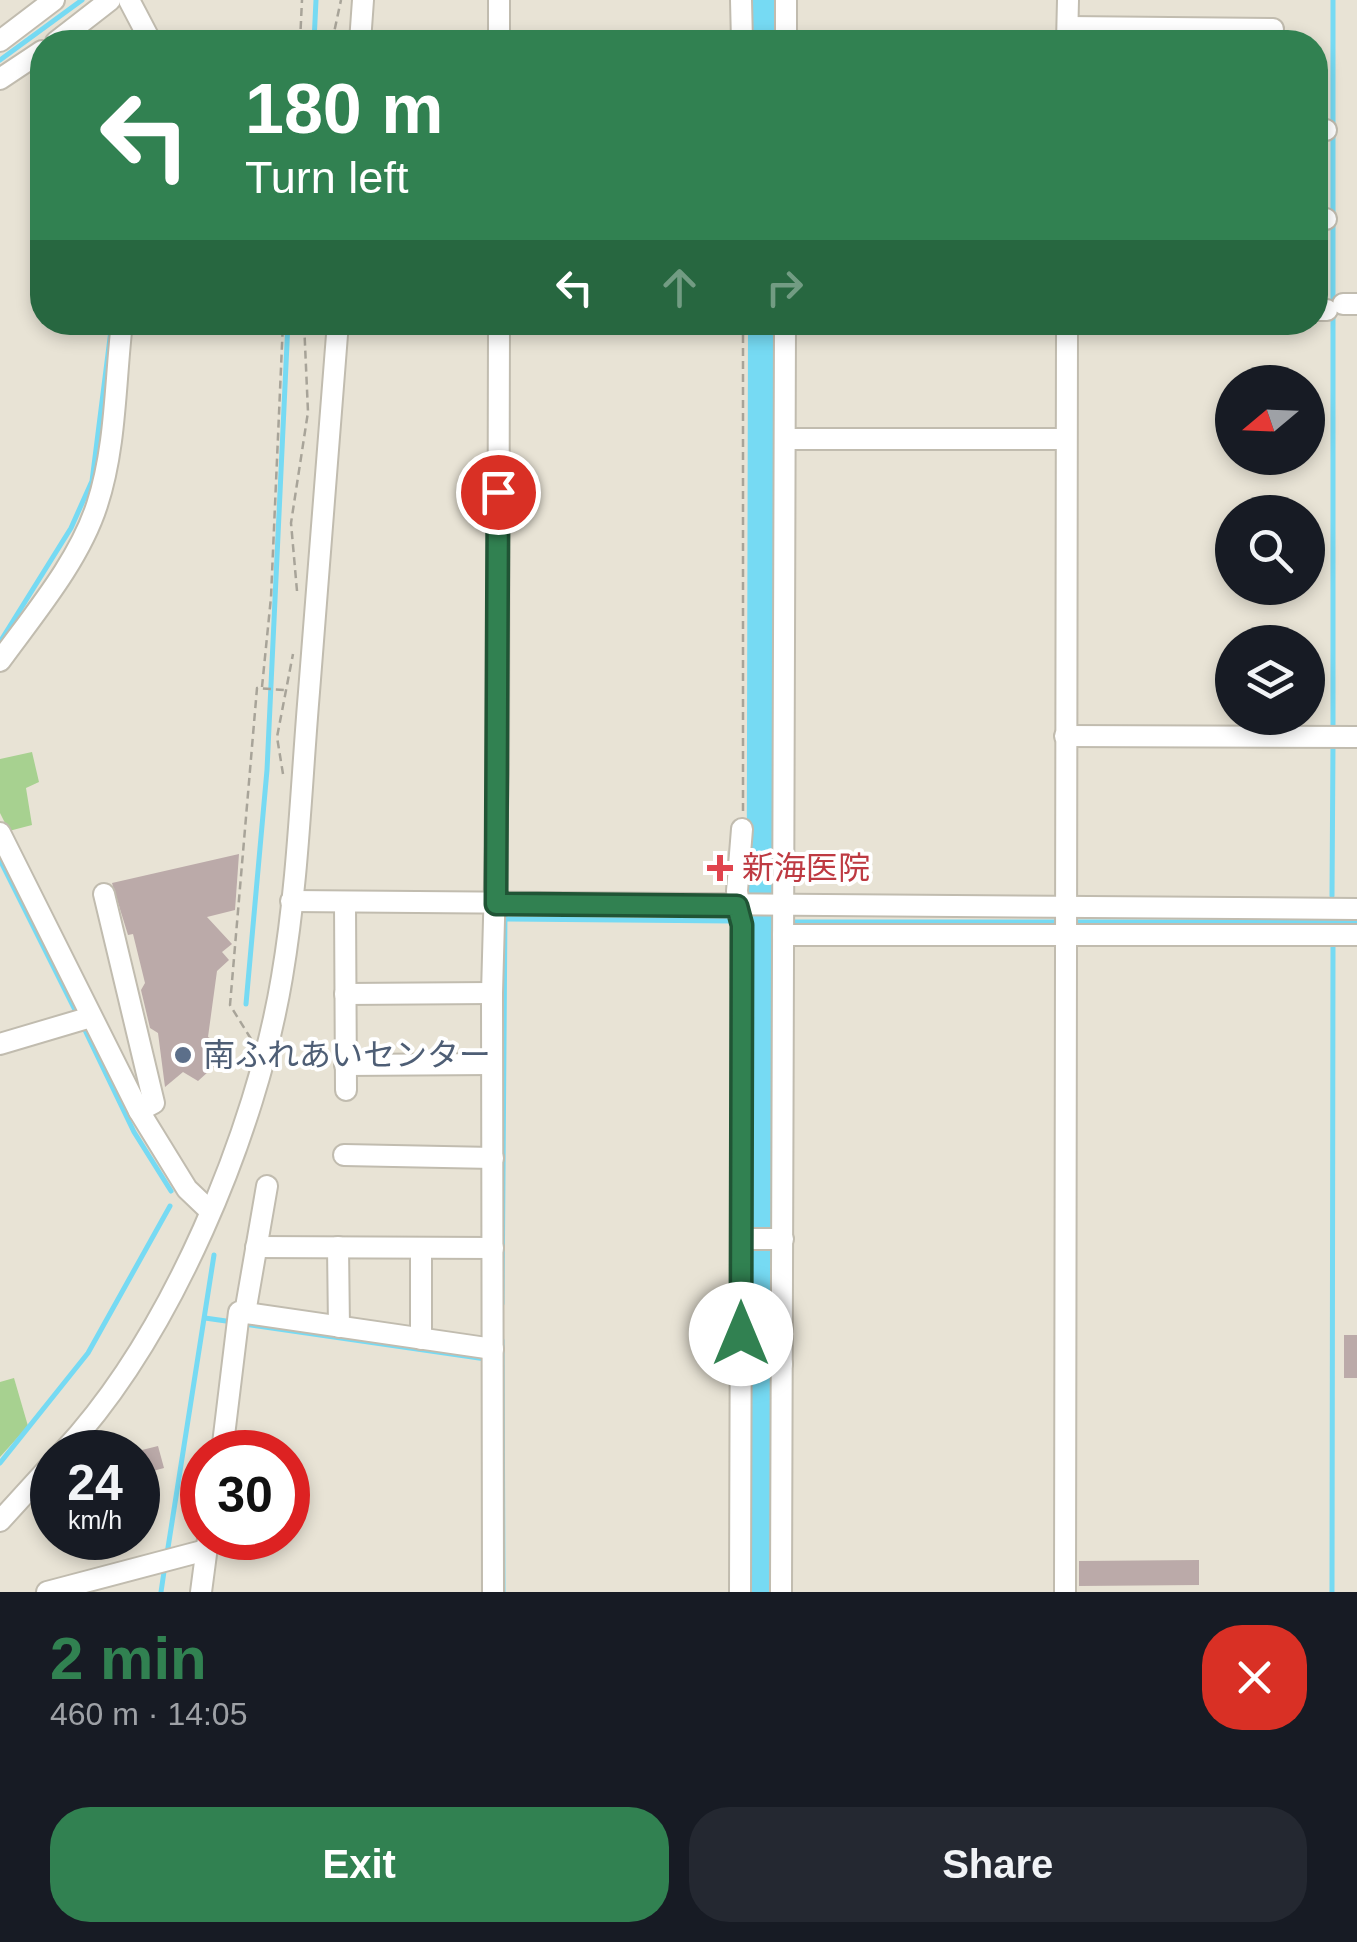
<!DOCTYPE html>
<html lang="en">
<head>
<meta charset="utf-8">
<style>
	body { margin:0; font-family:Helvetica,"Noto Sans JP",sans-serif; background:#242831; color:#f1f3f6; height:100vh; display:flex; flex-direction:column; font-size:38px; white-space:nowrap }
	* { box-sizing:border-box; margin:0 }
	p { font-size:32px; color:#9ea1a6 }
	.icon { flex:none; width:55px; height:55px; fill:none; stroke:currentColor; stroke-width:2; stroke-linecap:round; stroke-linejoin:round }
	.map { position:relative; height:1592px; overflow:hidden }
	.details { display:flex; flex-direction:column; background:#171b24; flex:1 }
	.details>* { flex:none }
	.top-card { position:absolute; left:30px; top:30px; width:1298px; height:305px; border-radius:40px; box-shadow:0 5px 15px #0003; background:#318151; color:#fff; overflow:hidden }
	.needle { width:65px; rotate:251deg }
	.buttons { position:absolute; left:1215px; top:365px; display:grid; gap:20px }
	.buttons a { display:grid; place-items:center; width:110px; height:110px; border-radius:50%; background:#171b24; box-shadow:0 5px 15px #0003; font-size:50px }
	.speed { position:absolute; left:30px; top:1430px; display:flex; gap:20px; font-size:50px; font-weight:700; text-align:center }
	.speed>* { display:grid; place-content:center; width:130px; height:130px; border-radius:50%; background:#171b24; box-shadow:0 5px 15px #0003; line-height:1 }
	.speed small { font-size:25px; font-weight:400 }
	.speed .limit { border:15px solid #d22; background:#fff; color:#111 }
	.pin { position:absolute; display:grid; place-items:center; width:85px; height:85px; color:#fff; margin:-42px; border:5px solid #fff; border-radius:50%; box-shadow:0 2px 10px #0007 }
	.me { position:absolute; width:110px; margin:-55px; rotate:0deg; stroke-linejoin:round; filter:drop-shadow(0 0 8px #0008) }
	.turn { display:flex; align-items:center; gap:35px; height:210px; padding:0 50px; font-size:45px }
	.turn .icon { width:130px; height:130px; stroke-width:2.5 }
	.turn b { display:block; font-size:70px; line-height:85px }
	.lanes { display:flex; align-items:center; height:95px; padding:0 50px; background:#0003; justify-content:center; gap:50px; direction:ltr }
	.lanes .off { opacity:.35 }
	.round { display:grid; place-items:center; flex:none; width:105px; height:105px; border-radius:40px; background:#242831 }
	.overview { display:flex; align-items:center; justify-content:space-between; height:170px; padding:0 50px }
	h1 { font-size:60px; font-weight:600; line-height:75px; color:#318151 }
	.button { display:flex; gap:20px; margin-top:auto; padding:20px 50px }
	.button a { flex:1; height:115px; border-radius:40px; background:#318151; color:#fff; font-size:40px; font-weight:600; line-height:115px; text-align:center }
	.button a+a { background:#242831; color:#f1f3f6 }
	.map>svg:first-child { display:block }
	.green { fill:#a7d190 }
	.lines { fill:none; stroke-linecap:round; stroke-linejoin:round }
	.stream { stroke:#76daf3; stroke-width:5 }
	.river { stroke:#76daf3; stroke-width:28 }
	.building { fill:#bbaaa9 }
	.minor-casing { stroke:#c1bcaf; stroke-width:24 }
	.path { stroke:#a8a499; stroke-width:2.5; stroke-dasharray:8 5; stroke-linecap:butt }
	.minor { stroke:#fff; stroke-width:20 }
	.route-casing { stroke:#205435; stroke-width:25 }
	.route { stroke:#318151; stroke-width:18 }
	.health-dot { fill:#e0444e; stroke:#fff; stroke-width:4 }
	.service-dot { fill:#5c6f8a; stroke:#fff; stroke-width:4 }
	.labels { text-anchor:middle; dominant-baseline:central; stroke-width:8; stroke-linejoin:round; paint-order:stroke }
	.health-label { font-size:32px; fill:#be3a42; stroke:#fff; text-anchor:start }
	.service-label { font-size:32px; fill:#4e5e75; stroke:#fff; text-anchor:start }
</style>
</head>
<body>
<div class="map">
<svg width="1357" height="1592" viewBox="0 0 1357 1592">
	<rect width="100%" height="100%" fill="#e8e3d5"/>
	<g class="green">
		<polygon points="32,752 39,782 26,788 32,825 9,831 0,813 0,759"/>
		<polygon points="14,1378 28,1426 0,1457 0,1382"/>
	</g>
	<g class="lines">
		<g class="stream">
			<polyline points="314,42 316,0"/>
			<polyline points="0,60 82,0"/>
			<polyline points="0,642 71,528 92,481 112,322"/>
			<polyline points="1333,733 1333,0"/>
			<polyline points="0,860 77,1014"/>
			<polyline points="1332,896 1333,744"/>
			<polyline points="505,899 505,870"/>
			<polyline points="505,919 733,921"/>
			<polyline points="748,921 760,921"/>
			<polyline points="792,922 1059,922"/>
			<polyline points="1070,922 1357,922"/>
			<polyline points="760,925 769,925"/>
			<polyline points="246,1004 267,770 288,322"/>
			<polyline points="82,1024 134,1132 171,1191"/>
			<polyline points="502,1304 505,910"/>
			<polyline points="205,1318 233,1322"/>
			<polyline points="244,1324 486,1359"/>
			<polyline points="502,1340 503,1592"/>
			<polyline points="0,1463 88,1353 170,1206"/>
			<polyline points="167,1554 214,1255"/>
			<polyline points="161,1592 165,1565"/>
			<polyline points="1332,1592 1333,946"/>
		</g>
		<g class="river">
			<polyline points="762,42 762,0"/>
			<polyline points="759,1592 762,322"/>
		</g>
	</g>
	<g class="building">
		<polygon points="239,854 235,910 207,917 232,944 222,952 229,960 217,971 208,1037 217,1042 219,1062 198,1081 183,1072 165,1087 158,1033 150,1028 141,990 145,983 133,934 128,935 112,883"/>
		<rect x="1344" y="1335" width="13" height="43"/>
		<polygon points="158,1446 164,1468 138,1475 138,1451"/>
		<polygon points="1199,1560 1199,1585 1079,1586 1079,1561"/>
	</g>
	<g class="lines">
		<defs>
			<g id="minor">
				<polyline points="129,0 151,42"/>
				<polyline points="741,0 742,42"/>
				<polyline points="1068,27 1273,29"/>
				<polyline points="0,41 54,0"/>
				<polyline points="56,42 110,0"/>
				<polyline points="360,42 363,0"/>
				<polyline points="499,42 499,0"/>
				<polyline points="786,42 786,0"/>
				<polyline points="1067,42 1068,0"/>
				<polyline points="0,79 42,51"/>
				<polyline points="1315,130 1326,130"/>
				<polyline points="1315,219 1326,219"/>
				<polyline points="1343,304 1357,304"/>
				<polyline points="1315,310 1327,310"/>
				<polyline points="785,439 1066,439"/>
				<path d="M0,661C34,614 79,561 97,505C116,447 115,383 122,322"/>
				<polyline points="1065,736 1357,737"/>
				<polyline points="0,833 139,1111 187,1189 209,1210"/>
				<polyline points="104,894 154,1103 139,1111"/>
				<polyline points="291,901 1357,909"/>
				<polyline points="345,903 346,1090"/>
				<polyline points="783,935 1357,935"/>
				<polyline points="345,994 492,993"/>
				<polyline points="0,1044 91,1017"/>
				<polyline points="345,1065 492,1064"/>
				<polyline points="344,1155 493,1158"/>
				<polyline points="741,1239 783,1239"/>
				<polyline points="256,1247 493,1248"/>
				<polyline points="338,1247 339,1327"/>
				<polyline points="245,1313 267,1186"/>
				<polyline points="421,1339 421,1248"/>
				<polyline points="741,1365 782,1364"/>
				<path d="M63,1452C171,1336 256,1133 282,977C298,883 301,787 309,692C318,569 328,446 338,322"/>
				<polyline points="222,1452 239,1312 493,1349"/>
				<polyline points="0,1521 52,1464"/>
				<polyline points="47,1592 206,1550"/>
				<polyline points="201,1592 208,1539"/>
				<polyline points="493,1592 492,993 498,773 499,322"/>
				<polyline points="740,1592 742,925 737,891 742,829"/>
				<polyline points="781,1592 785,322"/>
				<polyline points="1065,1592 1067,322"/>
			</g>
		</defs>
		<use href="#minor" class="minor-casing"/>
		<g class="path">
			<polyline points="300,42 302,0"/>
			<polyline points="332,42 341,0"/>
			<polyline points="743,322 743,813"/>
			<polyline points="297,591 291,523 308,412 304,322"/>
			<polyline points="262,687 271,597 283,322"/>
			<polyline points="283,774 277,737 293,654"/>
			<polyline points="251,1039 230,1005 257,688 284,690"/>
		</g>
		<use href="#minor" class="minor"/>
	</g>
	<g class="lines">
		<defs>
			<polyline id="route" points="498,492 496,904 737,906 742,925 741,1334"/>
		</defs>
		<use href="#route" class="route-casing"/>
		<use href="#route" class="route"/>
	</g>
	<path class="health-dot" d="M715 853h10v10h10v10h-10v10h-10v-10h-10v-10h10z"/>
	<circle class="service-dot" cx="183" cy="1055" r="10"/>
	<g class="labels">
		<g class="health-label">
			<text x="742" y="868">新海医院</text>
		</g>
		<g class="service-label">
			<text x="203" y="1055">南ふれあいセンター</text>
		</g>
	</g>
</svg>
<div class="buttons">
<a><svg class="needle" viewBox="-14 -14 28 28"><path d="M0-13l5 13h-10z" fill="#e53935"/><path d="M0 13l5-13h-10z" fill="#9ea1a6"/></svg></a>
<a><svg class="icon" aria-label="search" viewBox="0 0 24 24"><circle cx="10" cy="10" r="6"/><path d="M15 15l6 6"/></svg></a>
<a><svg class="icon" aria-label="layers" viewBox="0 0 24 24"><path d="M12 4l9 5-9 5-9-5zM3 14l9 5 9-5"/></svg></a>
</div>
<div class="speed"><div>24<small>km/h</small></div><div class="limit">30</div></div>
<div class="pin" style="left:498px;top:492px;background:#d93025"><svg class="icon" aria-label="arrive" viewBox="0 0 24 24"><path d="M6 21V4h12l-3 4 3 4H6"/></svg></div>
<svg class="me" style="left:741px;top:1334px" viewBox="-20 -20 40 40"><circle r="19" fill="#fff"/><path d="M0-13L10 11 0 6-10 11z" fill="#318151"/></svg>
<div class="top-card">
<div class="turn"><svg class="icon" aria-label="left" viewBox="0 0 24 24"><path d="M17 20v-9H6M10 6l-5 5 5 5"/></svg><div><b>180 m</b>Turn left</div></div>
<div class="lanes"><svg class="icon" aria-label="left" viewBox="0 0 24 24"><path d="M17 20v-9H6M10 6l-5 5 5 5"/></svg><svg class="icon off" aria-label="ahead" viewBox="0 0 24 24"><path d="M12 20V5M6 11l6-6 6 6"/></svg><svg class="icon off" aria-label="right" viewBox="0 0 24 24"><path d="M7 20v-9h11M14 6l5 5-5 5"/></svg></div>
</div>
</div>
<section class="details">
<div class="overview"><div><h1>2 min</h1><p>460 m · 14:05</p></div><a class="round" style="background:#d93025;color:#fff"><svg class="icon" aria-label="close" viewBox="0 0 24 24"><path d="M6 6l12 12M18 6L6 18"/></svg></a></div>
<div class="button"><a>Exit</a><a>Share</a></div>
</section>
</body>
</html>
